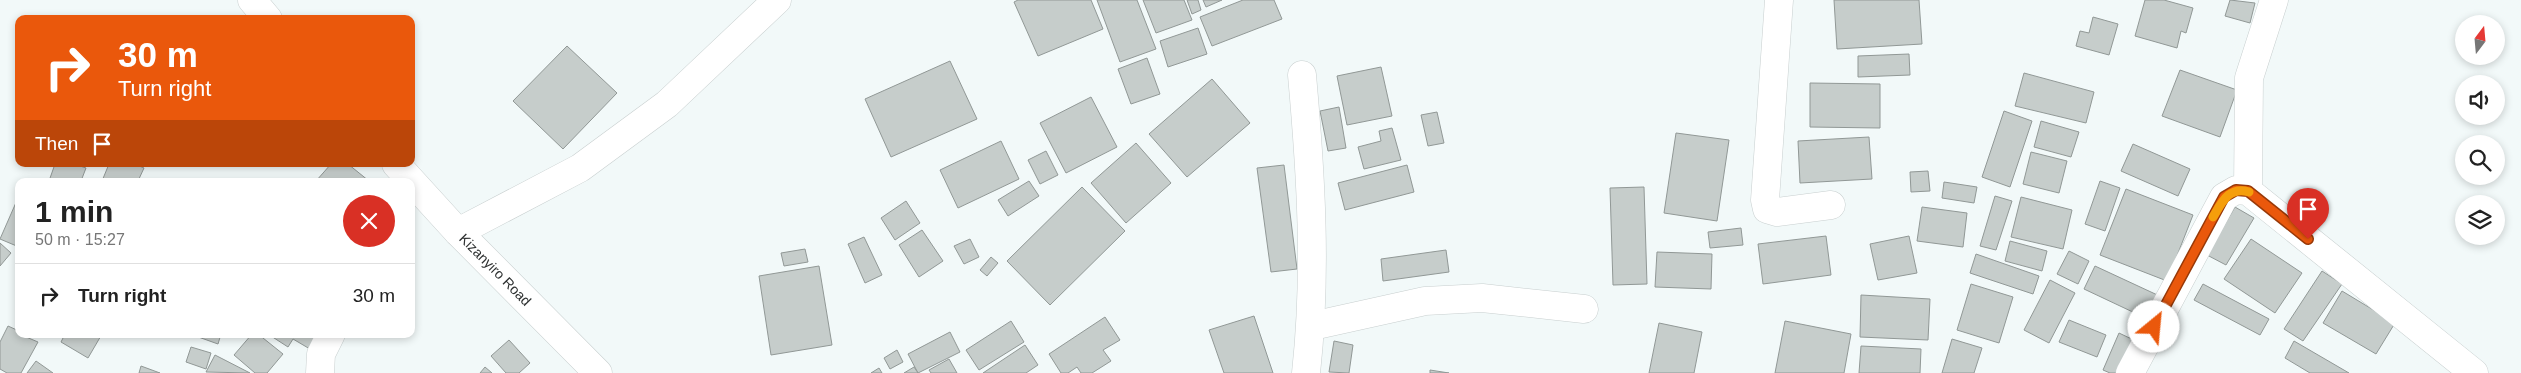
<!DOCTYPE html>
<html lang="en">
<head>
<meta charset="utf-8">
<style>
	body { margin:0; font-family:Arial,sans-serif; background:#f2f2f2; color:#222; height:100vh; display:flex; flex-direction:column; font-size:19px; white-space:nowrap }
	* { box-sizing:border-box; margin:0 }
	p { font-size:16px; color:#767676 }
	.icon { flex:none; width:28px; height:28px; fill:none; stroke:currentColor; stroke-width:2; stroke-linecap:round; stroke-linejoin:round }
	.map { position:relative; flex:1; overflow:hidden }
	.side { position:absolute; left:15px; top:178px; width:400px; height:160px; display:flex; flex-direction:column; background:#fff; border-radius:10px; box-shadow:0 2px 8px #0003 }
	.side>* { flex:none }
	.guide { position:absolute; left:15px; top:15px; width:400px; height:152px; border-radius:10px; box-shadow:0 2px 8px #0003; background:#ea580c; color:#fff; overflow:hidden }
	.needle { width:32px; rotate:16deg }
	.tools { position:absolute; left:2455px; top:15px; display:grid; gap:10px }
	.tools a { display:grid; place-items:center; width:50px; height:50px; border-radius:50%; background:#fff; box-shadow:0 2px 8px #0003; font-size:25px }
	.pin { position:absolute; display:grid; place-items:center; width:42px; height:42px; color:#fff; margin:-51px -21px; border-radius:50% 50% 50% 0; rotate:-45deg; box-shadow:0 0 5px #0007 }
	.pin .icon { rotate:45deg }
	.me { position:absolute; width:55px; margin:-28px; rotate:28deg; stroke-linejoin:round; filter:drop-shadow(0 0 4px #0008) }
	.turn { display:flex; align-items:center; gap:18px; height:105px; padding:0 20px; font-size:22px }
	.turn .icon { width:65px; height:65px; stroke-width:2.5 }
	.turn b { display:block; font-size:35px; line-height:42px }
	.then { display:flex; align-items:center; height:48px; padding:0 20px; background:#0003; gap:10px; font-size:19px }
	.round { display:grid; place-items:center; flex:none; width:52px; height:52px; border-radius:26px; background:#f2f2f2 }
	.head { display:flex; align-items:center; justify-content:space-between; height:85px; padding:0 20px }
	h1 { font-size:30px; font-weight:600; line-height:38px }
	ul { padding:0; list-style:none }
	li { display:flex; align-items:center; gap:15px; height:65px; padding:0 20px; border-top:1px solid #e0e0e0 }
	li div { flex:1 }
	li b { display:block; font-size:19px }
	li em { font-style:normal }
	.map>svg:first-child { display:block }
	.building { fill:#c6cdcb; stroke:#919896 }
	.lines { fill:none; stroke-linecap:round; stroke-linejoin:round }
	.minor-casing { stroke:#c8cfcf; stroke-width:29 }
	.minor { stroke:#fff; stroke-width:28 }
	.route-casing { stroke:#983908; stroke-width:12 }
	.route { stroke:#ea580c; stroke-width:9 }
	.slow { stroke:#f59e0b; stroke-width:9 }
	.labels { text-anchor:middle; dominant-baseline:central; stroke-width:4.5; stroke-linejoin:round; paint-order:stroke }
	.street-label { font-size:14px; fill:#2e3131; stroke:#f2f9f9 }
</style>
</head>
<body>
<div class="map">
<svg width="2521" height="373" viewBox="0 0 2521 373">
	<rect width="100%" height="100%" fill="#f2f9f9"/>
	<g class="building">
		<polygon points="1018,0 1091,0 1103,29 1038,56 1014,2"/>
		<polygon points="1097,0 1137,0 1156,49 1120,62"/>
		<polygon points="1143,0 1184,0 1192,20 1156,33"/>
		<polygon points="1187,0 1198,0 1201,10 1192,14"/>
		<polygon points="1203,0 1222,0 1206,7"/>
		<polygon points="1243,0 1274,0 1282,19 1212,46 1200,17"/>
		<polygon points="1834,0 1919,0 1922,44 1837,49"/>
		<polygon points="2145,0 2164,0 2193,8 2186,33 2181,31 2177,48 2135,36"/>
		<polygon points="2230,0 2255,3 2250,23 2225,16"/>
		<polygon points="2093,17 2118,24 2109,55 2076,46 2080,31 2089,33"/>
		<polygon points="1198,28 1207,54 1168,67 1160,41"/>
		<polygon points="567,46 617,93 563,149 513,101"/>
		<polygon points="1909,54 1910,75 1858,77 1858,56"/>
		<polygon points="1147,58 1160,94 1131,104 1118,69"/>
		<polygon points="950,61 977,119 891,157 865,99"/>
		<polygon points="1381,67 1392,116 1347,125 1337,76"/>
		<polygon points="2180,70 2237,90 2220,137 2162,116"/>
		<polygon points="2024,73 2094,92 2086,123 2015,106"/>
		<polygon points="1212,79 1250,123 1187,177 1149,134"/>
		<polygon points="1810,83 1880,84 1880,128 1810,127"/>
		<polygon points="1091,97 1117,147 1066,173 1040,123"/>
		<polygon points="1339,107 1346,148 1328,151 1320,111"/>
		<polygon points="2004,111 2032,121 2010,187 1982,177"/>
		<polygon points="1437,112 1444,143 1428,146 1421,115"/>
		<polygon points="2041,121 2079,132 2071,157 2034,147"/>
		<polygon points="1392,128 1401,160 1364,169 1358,147 1381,141 1379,131"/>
		<polygon points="1676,133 1729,140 1717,221 1664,213"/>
		<polygon points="1869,137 1872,179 1800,183 1798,141"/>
		<polygon points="1001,141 1019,179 958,208 940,170"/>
		<polygon points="1136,143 1171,183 1126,223 1091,183"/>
		<polygon points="2133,144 2190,169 2178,196 2121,171"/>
		<polygon points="1046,151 1058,175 1040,184 1028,160"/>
		<polygon points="2031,152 2067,161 2059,193 2023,184"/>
		<polygon points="55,164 74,164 86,168 81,181 49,181"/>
		<polygon points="109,164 135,164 144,168 138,181 102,181"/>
		<polygon points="331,164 348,164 369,181 316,181"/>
		<polygon points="1284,165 1297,269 1271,272 1257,168"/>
		<polygon points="1407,165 1414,192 1345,210 1338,183"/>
		<polygon points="1928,171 1930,191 1911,192 1910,172"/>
		<polygon points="1029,181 1039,196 1008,216 998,200"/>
		<polygon points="2100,181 2120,188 2105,231 2085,224"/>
		<polygon points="1944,182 1977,187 1974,203 1942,198"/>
		<polygon points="1082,187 1125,231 1050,305 1007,261"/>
		<polygon points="1644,187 1647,284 1613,285 1610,188"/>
		<polygon points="2126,189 2193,215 2167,281 2100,255"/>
		<polygon points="1995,196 2012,201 1996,250 1980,246"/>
		<polygon points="2021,197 2072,210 2063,249 2011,237"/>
		<polygon points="18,198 19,198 19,247 0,239"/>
		<polygon points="906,201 920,223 895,240 881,218"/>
		<polygon points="1922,207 1967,213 1963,247 1917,241"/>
		<polygon points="2235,207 2254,218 2226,265 2207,255"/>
		<polygon points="1741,228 1743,245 1710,248 1708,232"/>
		<polygon points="922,230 943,261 919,277 899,245"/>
		<polygon points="1826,236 1831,275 1763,284 1758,244"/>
		<polygon points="1909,236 1917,273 1878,280 1870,244"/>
		<polygon points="864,237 882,275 865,283 848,244"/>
		<polygon points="970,239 979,257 964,264 954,246"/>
		<polygon points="2251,239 2302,273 2275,313 2224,279"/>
		<polygon points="2010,241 2047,251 2042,271 2005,261"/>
		<polygon points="0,243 11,253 0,266"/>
		<polygon points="805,249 808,262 784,266 781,253"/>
		<polygon points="1446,250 1449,272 1383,281 1381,259"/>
		<polygon points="2069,251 2089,261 2078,284 2057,274"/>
		<polygon points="1657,252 1712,254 1711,289 1655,287"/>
		<polygon points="1976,254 2039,276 2033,294 1970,273"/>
		<polygon points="991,257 998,263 987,276 980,270"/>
		<polygon points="819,266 832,345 771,355 759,276"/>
		<polygon points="2095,266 2166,299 2154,322 2084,289"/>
		<polygon points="2322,271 2342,284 2303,341 2284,329"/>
		<polygon points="2050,280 2075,293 2049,343 2024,330"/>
		<polygon points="1971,284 2013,297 1999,343 1957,330"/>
		<polygon points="2203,284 2269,319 2260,335 2194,300"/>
		<polygon points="2342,291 2395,323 2376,354 2323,323"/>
		<polygon points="1861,295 1930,299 1928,340 1860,337"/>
		<polygon points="1254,316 1273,373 1224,373 1209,330"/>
		<polygon points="1105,317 1120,340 1103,350 1111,361 1092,373 1081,373 1077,367 1068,373 1061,373 1049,354"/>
		<polygon points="2069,320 2106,335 2097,357 2059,342"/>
		<polygon points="1011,321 1024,342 979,370 966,350"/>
		<polygon points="1785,321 1851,334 1844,373 1775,373"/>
		<polygon points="1659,323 1702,332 1694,373 1649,373"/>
		<polygon points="8,326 19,331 19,334 38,342 21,373 7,373 0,369 0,342"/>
		<polygon points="950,332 960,352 918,373 908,354"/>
		<polygon points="2119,333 2140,343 2127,373 2110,373 2103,370"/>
		<polygon points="65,334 102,334 88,358 61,342"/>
		<polygon points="190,334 221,334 218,344"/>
		<polygon points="252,334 258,334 283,354 267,373 255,373 234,355"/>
		<polygon points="272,334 326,334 315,352 293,339 288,347 271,336"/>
		<polygon points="1952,339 1982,348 1974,373 1942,373"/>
		<polygon points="509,340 530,363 519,373 506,373 491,356"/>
		<polygon points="1334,341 1353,345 1349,373 1329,372"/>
		<polygon points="2294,341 2349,373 2310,373 2285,358"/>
		<polygon points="1025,345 1038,365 1026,373 983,373"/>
		<polygon points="1861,346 1921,349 1920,373 1859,373"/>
		<polygon points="191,347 211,353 206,369 186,362"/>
		<polygon points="897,350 903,362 890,369 884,358"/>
		<polygon points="215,355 250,373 206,372"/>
		<polygon points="949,359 957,373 931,373 929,370"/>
		<polygon points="36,361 53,373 27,373"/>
		<polygon points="141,366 160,373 139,373"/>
		<polygon points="485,367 492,373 480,373"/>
		<polygon points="914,367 918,373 904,373"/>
		<polygon points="879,368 882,373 871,373"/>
		<polygon points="1430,370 1449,373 1430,373"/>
	</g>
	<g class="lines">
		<defs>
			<g id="minor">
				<polyline points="252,0 268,19"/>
				<polyline points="1779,0 1765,200 1767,209 1777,212 1831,205"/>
				<path d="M1302,75C1311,175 1317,273 1306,373"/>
				<path id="s1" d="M396,164L458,232L598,373"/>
				<polyline points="2248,191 2249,78 2274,0"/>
				<polyline points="458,232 580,168 667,104 777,0"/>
				<polyline points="1312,326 1425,301 1482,298 1584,309"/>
				<polyline points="320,373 321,354 331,334"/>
				<polyline points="2130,373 2224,197 2236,190 2248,191 2474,373"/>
			</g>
		</defs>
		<use href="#minor" class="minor-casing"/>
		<use href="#minor" class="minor"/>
	</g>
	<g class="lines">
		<defs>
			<polyline id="route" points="2154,327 2224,197 2236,190 2248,191 2308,239"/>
		</defs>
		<use href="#route" class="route-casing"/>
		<use href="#route" class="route"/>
		<path class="slow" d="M2213,217C2222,202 2229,186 2249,192"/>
	</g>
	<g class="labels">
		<g class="street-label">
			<text stroke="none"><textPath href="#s1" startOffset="145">Kizanyiro Road</textPath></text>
		</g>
	</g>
</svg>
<div class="tools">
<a><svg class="needle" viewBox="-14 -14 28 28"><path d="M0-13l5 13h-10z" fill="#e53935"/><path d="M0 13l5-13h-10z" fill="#767676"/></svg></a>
<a><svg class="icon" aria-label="sound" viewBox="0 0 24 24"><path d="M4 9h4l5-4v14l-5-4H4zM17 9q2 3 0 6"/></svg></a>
<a><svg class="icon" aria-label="search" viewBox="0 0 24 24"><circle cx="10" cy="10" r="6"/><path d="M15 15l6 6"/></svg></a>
<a><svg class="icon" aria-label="layers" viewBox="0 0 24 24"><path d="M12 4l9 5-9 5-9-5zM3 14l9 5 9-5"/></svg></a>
</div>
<div class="pin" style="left:2308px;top:239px;background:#d93025"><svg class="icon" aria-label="arrive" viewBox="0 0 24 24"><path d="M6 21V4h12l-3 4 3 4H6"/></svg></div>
<svg class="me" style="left:2154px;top:327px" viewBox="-20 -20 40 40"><circle r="19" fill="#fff"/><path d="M0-13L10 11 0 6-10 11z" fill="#ea580c"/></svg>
<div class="guide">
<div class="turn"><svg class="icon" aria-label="right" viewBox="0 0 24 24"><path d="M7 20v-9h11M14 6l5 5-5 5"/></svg><div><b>30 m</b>Turn right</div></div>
<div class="then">Then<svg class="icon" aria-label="arrive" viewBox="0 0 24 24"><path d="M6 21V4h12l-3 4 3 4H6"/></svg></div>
</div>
<section class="side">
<div class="head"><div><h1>1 min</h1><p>50 m · 15:27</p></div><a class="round" style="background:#d93025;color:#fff"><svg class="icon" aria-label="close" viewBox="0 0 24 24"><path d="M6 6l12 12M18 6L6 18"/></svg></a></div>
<ul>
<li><svg class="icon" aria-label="right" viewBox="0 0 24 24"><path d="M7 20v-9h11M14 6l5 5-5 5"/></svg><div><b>Turn right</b></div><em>30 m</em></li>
</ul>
</section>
</div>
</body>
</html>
